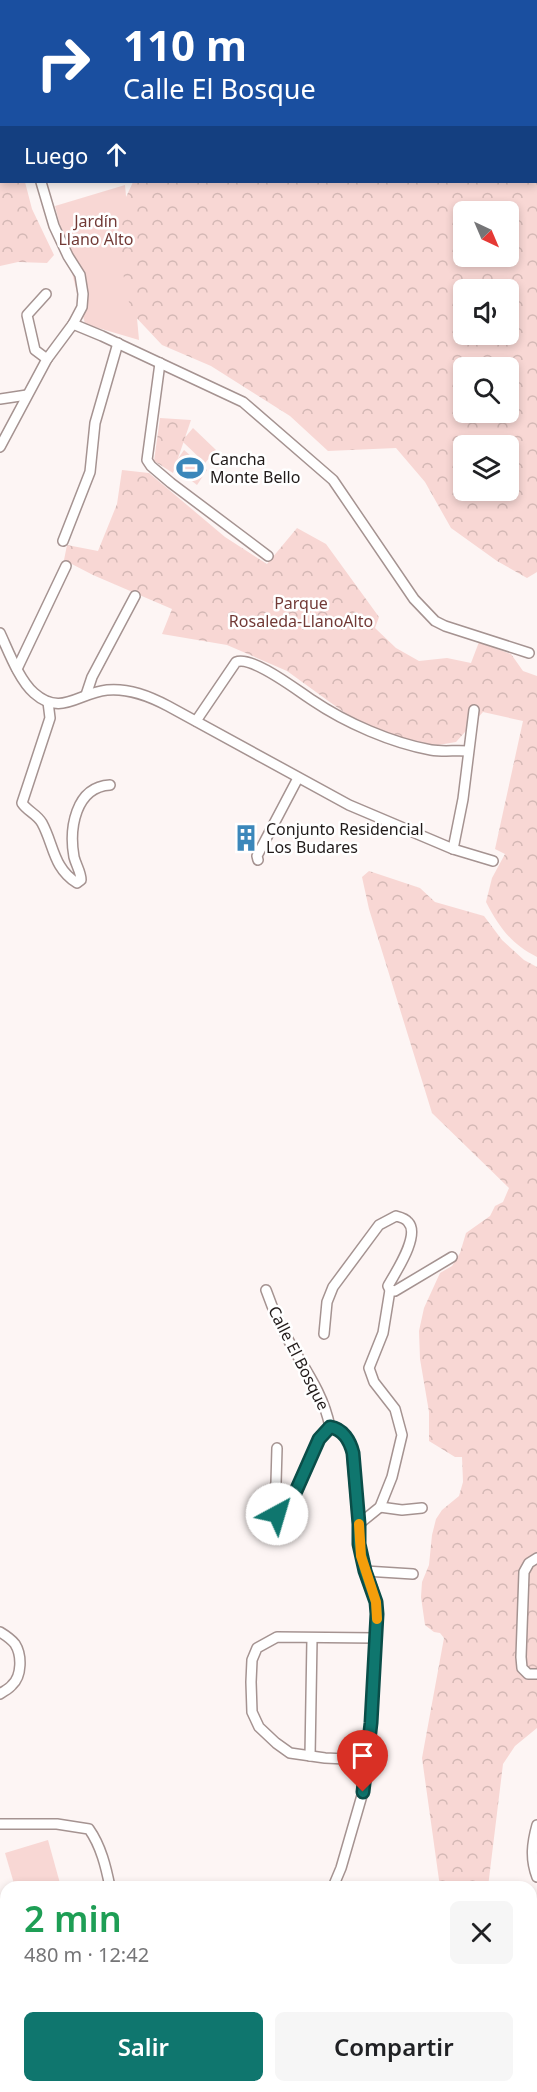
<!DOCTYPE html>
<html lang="es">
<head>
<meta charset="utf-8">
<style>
	body { margin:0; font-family:"Noto Sans",sans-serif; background:#f6f6f6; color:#202124; height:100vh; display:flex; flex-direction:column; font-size:22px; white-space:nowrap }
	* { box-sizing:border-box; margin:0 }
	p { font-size:20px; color:#757577 }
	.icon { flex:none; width:33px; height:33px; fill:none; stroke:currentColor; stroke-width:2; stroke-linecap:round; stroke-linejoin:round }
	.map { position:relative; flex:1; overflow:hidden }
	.sheet { position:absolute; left:0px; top:1881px; width:537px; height:212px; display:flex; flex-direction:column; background:#fff; border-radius:18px 18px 0 0; box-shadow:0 3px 9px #0003 }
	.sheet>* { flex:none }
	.top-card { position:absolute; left:0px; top:0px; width:537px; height:183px; box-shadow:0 3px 9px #0003; background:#1a4fa0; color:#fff; overflow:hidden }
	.needle { width:39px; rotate:136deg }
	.controls { position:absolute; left:453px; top:201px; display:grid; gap:12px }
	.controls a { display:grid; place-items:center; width:66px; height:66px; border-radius:9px; background:#fff; box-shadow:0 3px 9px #0003; font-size:30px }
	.pin { position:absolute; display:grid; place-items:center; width:51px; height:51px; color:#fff; margin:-62px -26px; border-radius:50% 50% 50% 0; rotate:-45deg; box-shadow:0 0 6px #0007 }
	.pin .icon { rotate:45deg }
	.me { position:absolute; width:66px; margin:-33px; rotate:39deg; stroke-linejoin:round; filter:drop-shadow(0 0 4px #0008) }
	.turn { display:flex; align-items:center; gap:21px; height:126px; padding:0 24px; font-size:27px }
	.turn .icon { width:78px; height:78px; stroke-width:2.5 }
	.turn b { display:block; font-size:42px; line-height:51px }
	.then { display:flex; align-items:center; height:57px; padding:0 24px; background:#0003; gap:12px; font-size:22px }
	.round { display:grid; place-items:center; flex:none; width:63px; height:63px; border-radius:9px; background:#f6f6f6 }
	.overview { display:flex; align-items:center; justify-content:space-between; height:102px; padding:0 24px }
	h1 { font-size:36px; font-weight:600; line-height:45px; color:#1e9e55 }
	.action { display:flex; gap:12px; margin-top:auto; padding:12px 24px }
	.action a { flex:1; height:69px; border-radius:9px; background:#0f766e; color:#fff; font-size:24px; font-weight:600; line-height:69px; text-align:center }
	.action a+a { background:#f6f6f6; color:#202124 }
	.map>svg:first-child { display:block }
	.green { fill:#f8d7d4 }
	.forest { fill:url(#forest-crowns); fill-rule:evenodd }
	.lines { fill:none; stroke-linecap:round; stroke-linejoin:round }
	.minor-casing { stroke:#a59391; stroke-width:12 }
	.minor { stroke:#fff; stroke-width:9 }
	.route-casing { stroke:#0a4d48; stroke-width:15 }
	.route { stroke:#0f766e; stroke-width:10 }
	.slow { stroke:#f59e0b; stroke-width:10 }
	.labels { text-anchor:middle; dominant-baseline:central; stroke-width:5; stroke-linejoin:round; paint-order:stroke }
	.park-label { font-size:16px; fill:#723a36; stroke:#fff }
	.poi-label { font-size:16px; fill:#211b1a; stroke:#fff; text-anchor:start }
	.street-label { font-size:16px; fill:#211b1a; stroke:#fff }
</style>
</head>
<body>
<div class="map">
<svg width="537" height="2092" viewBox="0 0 537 2092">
	<defs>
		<pattern id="forest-crowns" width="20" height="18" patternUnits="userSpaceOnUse" patternTransform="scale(1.5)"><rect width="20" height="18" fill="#f8d7d4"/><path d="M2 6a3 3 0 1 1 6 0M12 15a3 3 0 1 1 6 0" fill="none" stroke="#d4b8b5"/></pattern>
	</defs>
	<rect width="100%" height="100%" fill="#fdf5f4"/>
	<g class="green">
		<polygon points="125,185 139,340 85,324 55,206"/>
		<polygon points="193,428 216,450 205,463 182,441"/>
		<polygon points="184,450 207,470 197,485 173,466"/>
		<polygon points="48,1840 61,1887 15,1887 5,1853"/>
	</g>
	<g class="forest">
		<path d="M252,0H537V572L527,578L497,561L451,528L425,482L396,448L328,451L290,416L211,366L162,345L131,312L113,225L133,182H536V2L250,1ZM464,212H508V256H464ZM464,290H508V334H464ZM464,368H508V412H464ZM464,446H508V490H464Z"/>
		<polygon points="0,117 1,117 2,182 25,182 32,209 54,255 47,263 18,262 0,266"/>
		<polygon points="160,418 191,420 173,473 154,461"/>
		<path d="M122,470L149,473L225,537L267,564L297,528L326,544L379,617L375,628L396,648L419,661L447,658L471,663L479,642L511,654L523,671L537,676V957C511,944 499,927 486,902L492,878L505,854L495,849L523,721L483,712L456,742L438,745L406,741L356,721L287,671L227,645L162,634L172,609L93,575L64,560L67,545L98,551L117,504Z"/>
		<polygon points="369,871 420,888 435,902 484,916 502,940 524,960 537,967 537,1728 515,1746 503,1764 488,1887 440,1887 422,1758 444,1638 440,1633 434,1632 425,1625 421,1597 422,1582 429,1565 432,1535 436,1519 442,1510 459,1496 463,1482 462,1457 455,1457 429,1441 429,1412 420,1359 419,1331 424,1308 440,1273 452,1266 460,1253 466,1233 490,1216 495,1206 503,1202 509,1188 432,1113 369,909 362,877"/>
		<polygon points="6,1969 6,2085 0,2083 0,1972"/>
		<polygon points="249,2087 356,2087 351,2092 250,2092"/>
	</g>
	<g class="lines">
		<defs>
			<g id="minor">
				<polyline points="0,89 2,90"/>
				<polyline points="46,294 27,315 35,350 47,359"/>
				<polyline points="73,324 102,336 243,402 333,480 414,599 435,621 445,626 529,653"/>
				<polyline points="160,363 147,460 151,466 171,483 268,556"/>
				<polyline points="0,399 27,395"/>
				<polyline points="0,447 47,359 73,324 82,307 83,294 80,275 68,256 54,226 41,182"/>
				<polyline points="63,541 90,472 95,423 118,343"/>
				<path d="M0,633C8,650 19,680 34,693C61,717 78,693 107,690C129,688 149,696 168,706L349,805L453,849L493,861"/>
				<polyline points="17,669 66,566"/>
				<polyline points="86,695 92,677 135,596"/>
				<path d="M48,702L50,718L22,803C27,811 37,814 42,823C54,845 53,868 77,883L81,880C81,872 76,865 74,857C69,829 75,787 110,785"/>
				<path d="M196,721L236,662C252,655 298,691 312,700C346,723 392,743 431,750C443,752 456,750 468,751"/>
				<polyline points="453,849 463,799 474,710"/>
				<polyline points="258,860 257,856 298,778"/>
				<path d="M266,1290C273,1310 283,1332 294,1350C309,1375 324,1397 330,1427L337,1428L351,1444L361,1556L373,1590L377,1614L371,1723L363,1792L341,1868L333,1887"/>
				<polyline points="390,1290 395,1291 452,1257"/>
				<path d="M324,1334L327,1302L333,1287L379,1225L396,1216C400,1217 406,1219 408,1222C421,1235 395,1273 388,1286L390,1290L383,1333L369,1368L374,1382L395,1409L402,1435L392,1477L380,1507L359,1524"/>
				<polyline points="277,1448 276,1483 269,1505 277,1514 283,1513 288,1509 319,1439 330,1427"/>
				<polyline points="380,1507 402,1510 422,1508"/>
				<polyline points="537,1558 529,1563 524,1572 521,1657 522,1668 528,1674 537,1674"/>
				<polyline points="365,1571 413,1574"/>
				<path d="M0,1632C5,1635 11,1639 15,1644C22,1655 22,1676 12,1685C9,1689 4,1691 0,1694"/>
				<polyline points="310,1756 312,1639"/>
				<polyline points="367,1760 325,1758 290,1753 276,1743 259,1727 252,1712 251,1682 252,1660 257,1648 277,1637 376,1638"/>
				<path d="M0,1824H57L89,1829C101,1846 106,1867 110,1887"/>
				<path d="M537,1825C532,1843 530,1859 537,1877"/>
				<polyline points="251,2086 252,2092"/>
				<polyline points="0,2089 7,2092"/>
				<polyline points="64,2092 65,2086"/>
				<polyline points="130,2092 132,2086"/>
			</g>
		</defs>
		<use href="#minor" class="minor-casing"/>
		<use href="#minor" class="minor"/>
	</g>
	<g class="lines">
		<defs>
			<path id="route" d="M277,1514L283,1513L288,1509L319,1439L330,1427C343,1429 350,1441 353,1453L359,1524V1544L365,1571L376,1602L377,1614L371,1723L363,1792"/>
		</defs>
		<use href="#route" class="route-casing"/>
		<use href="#route" class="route"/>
		<polyline class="slow" points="359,1524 361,1556 376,1602 377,1619"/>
	</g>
	<defs>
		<symbol id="stadium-bare" viewBox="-9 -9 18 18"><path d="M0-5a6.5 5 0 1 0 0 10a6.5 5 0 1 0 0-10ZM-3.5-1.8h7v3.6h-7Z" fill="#3b87ba" stroke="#fff" stroke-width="2.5" paint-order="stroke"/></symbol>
		<symbol id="building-bare" viewBox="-9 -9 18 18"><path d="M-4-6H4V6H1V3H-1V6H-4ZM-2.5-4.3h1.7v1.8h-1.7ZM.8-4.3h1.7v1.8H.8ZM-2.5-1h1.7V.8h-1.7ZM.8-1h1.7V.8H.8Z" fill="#3b87ba" stroke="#fff" stroke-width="2.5" paint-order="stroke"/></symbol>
	</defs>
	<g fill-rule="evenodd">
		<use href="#stadium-bare" x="171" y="449" width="38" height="38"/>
		<use href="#building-bare" x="227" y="819" width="38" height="38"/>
	</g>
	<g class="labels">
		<g class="park-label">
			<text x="96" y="221">Jardín<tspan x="96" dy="18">Llano Alto</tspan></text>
			<text x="301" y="603">Parque<tspan x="301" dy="18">Rosaleda-LlanoAlto</tspan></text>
		</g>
		<g class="poi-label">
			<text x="210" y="459">Cancha<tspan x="210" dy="18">Monte Bello</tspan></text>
			<text x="266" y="829">Conjunto Residencial<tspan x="266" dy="18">Los Budares</tspan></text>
		</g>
		<g class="street-label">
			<text transform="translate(299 1358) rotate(63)">Calle El Bosque</text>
		</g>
	</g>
</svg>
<div class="controls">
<a><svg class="needle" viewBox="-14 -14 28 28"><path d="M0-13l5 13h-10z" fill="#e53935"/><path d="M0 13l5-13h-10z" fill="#757577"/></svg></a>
<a><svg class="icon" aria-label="sound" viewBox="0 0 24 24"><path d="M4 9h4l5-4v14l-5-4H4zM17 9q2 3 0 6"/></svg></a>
<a><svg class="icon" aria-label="search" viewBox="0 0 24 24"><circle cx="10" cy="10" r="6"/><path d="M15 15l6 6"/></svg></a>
<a><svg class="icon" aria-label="layers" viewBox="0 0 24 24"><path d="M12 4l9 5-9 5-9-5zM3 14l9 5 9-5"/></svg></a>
</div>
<div class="pin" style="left:363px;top:1792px;background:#d93025"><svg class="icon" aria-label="arrive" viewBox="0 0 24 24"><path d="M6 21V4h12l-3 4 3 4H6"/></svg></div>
<svg class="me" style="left:277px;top:1514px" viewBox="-20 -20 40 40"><circle r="19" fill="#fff"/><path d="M0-13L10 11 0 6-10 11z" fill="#0f766e"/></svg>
<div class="top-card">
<div class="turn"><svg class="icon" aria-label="right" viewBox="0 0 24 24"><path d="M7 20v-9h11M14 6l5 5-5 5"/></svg><div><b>110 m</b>Calle El Bosque</div></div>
<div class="then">Luego<svg class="icon" aria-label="ahead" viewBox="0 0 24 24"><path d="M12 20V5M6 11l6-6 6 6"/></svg></div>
</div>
<section class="sheet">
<div class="overview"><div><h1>2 min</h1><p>480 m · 12:42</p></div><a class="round"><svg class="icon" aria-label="close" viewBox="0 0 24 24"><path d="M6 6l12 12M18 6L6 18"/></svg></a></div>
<div class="action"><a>Salir</a><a>Compartir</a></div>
</section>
</div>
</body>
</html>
